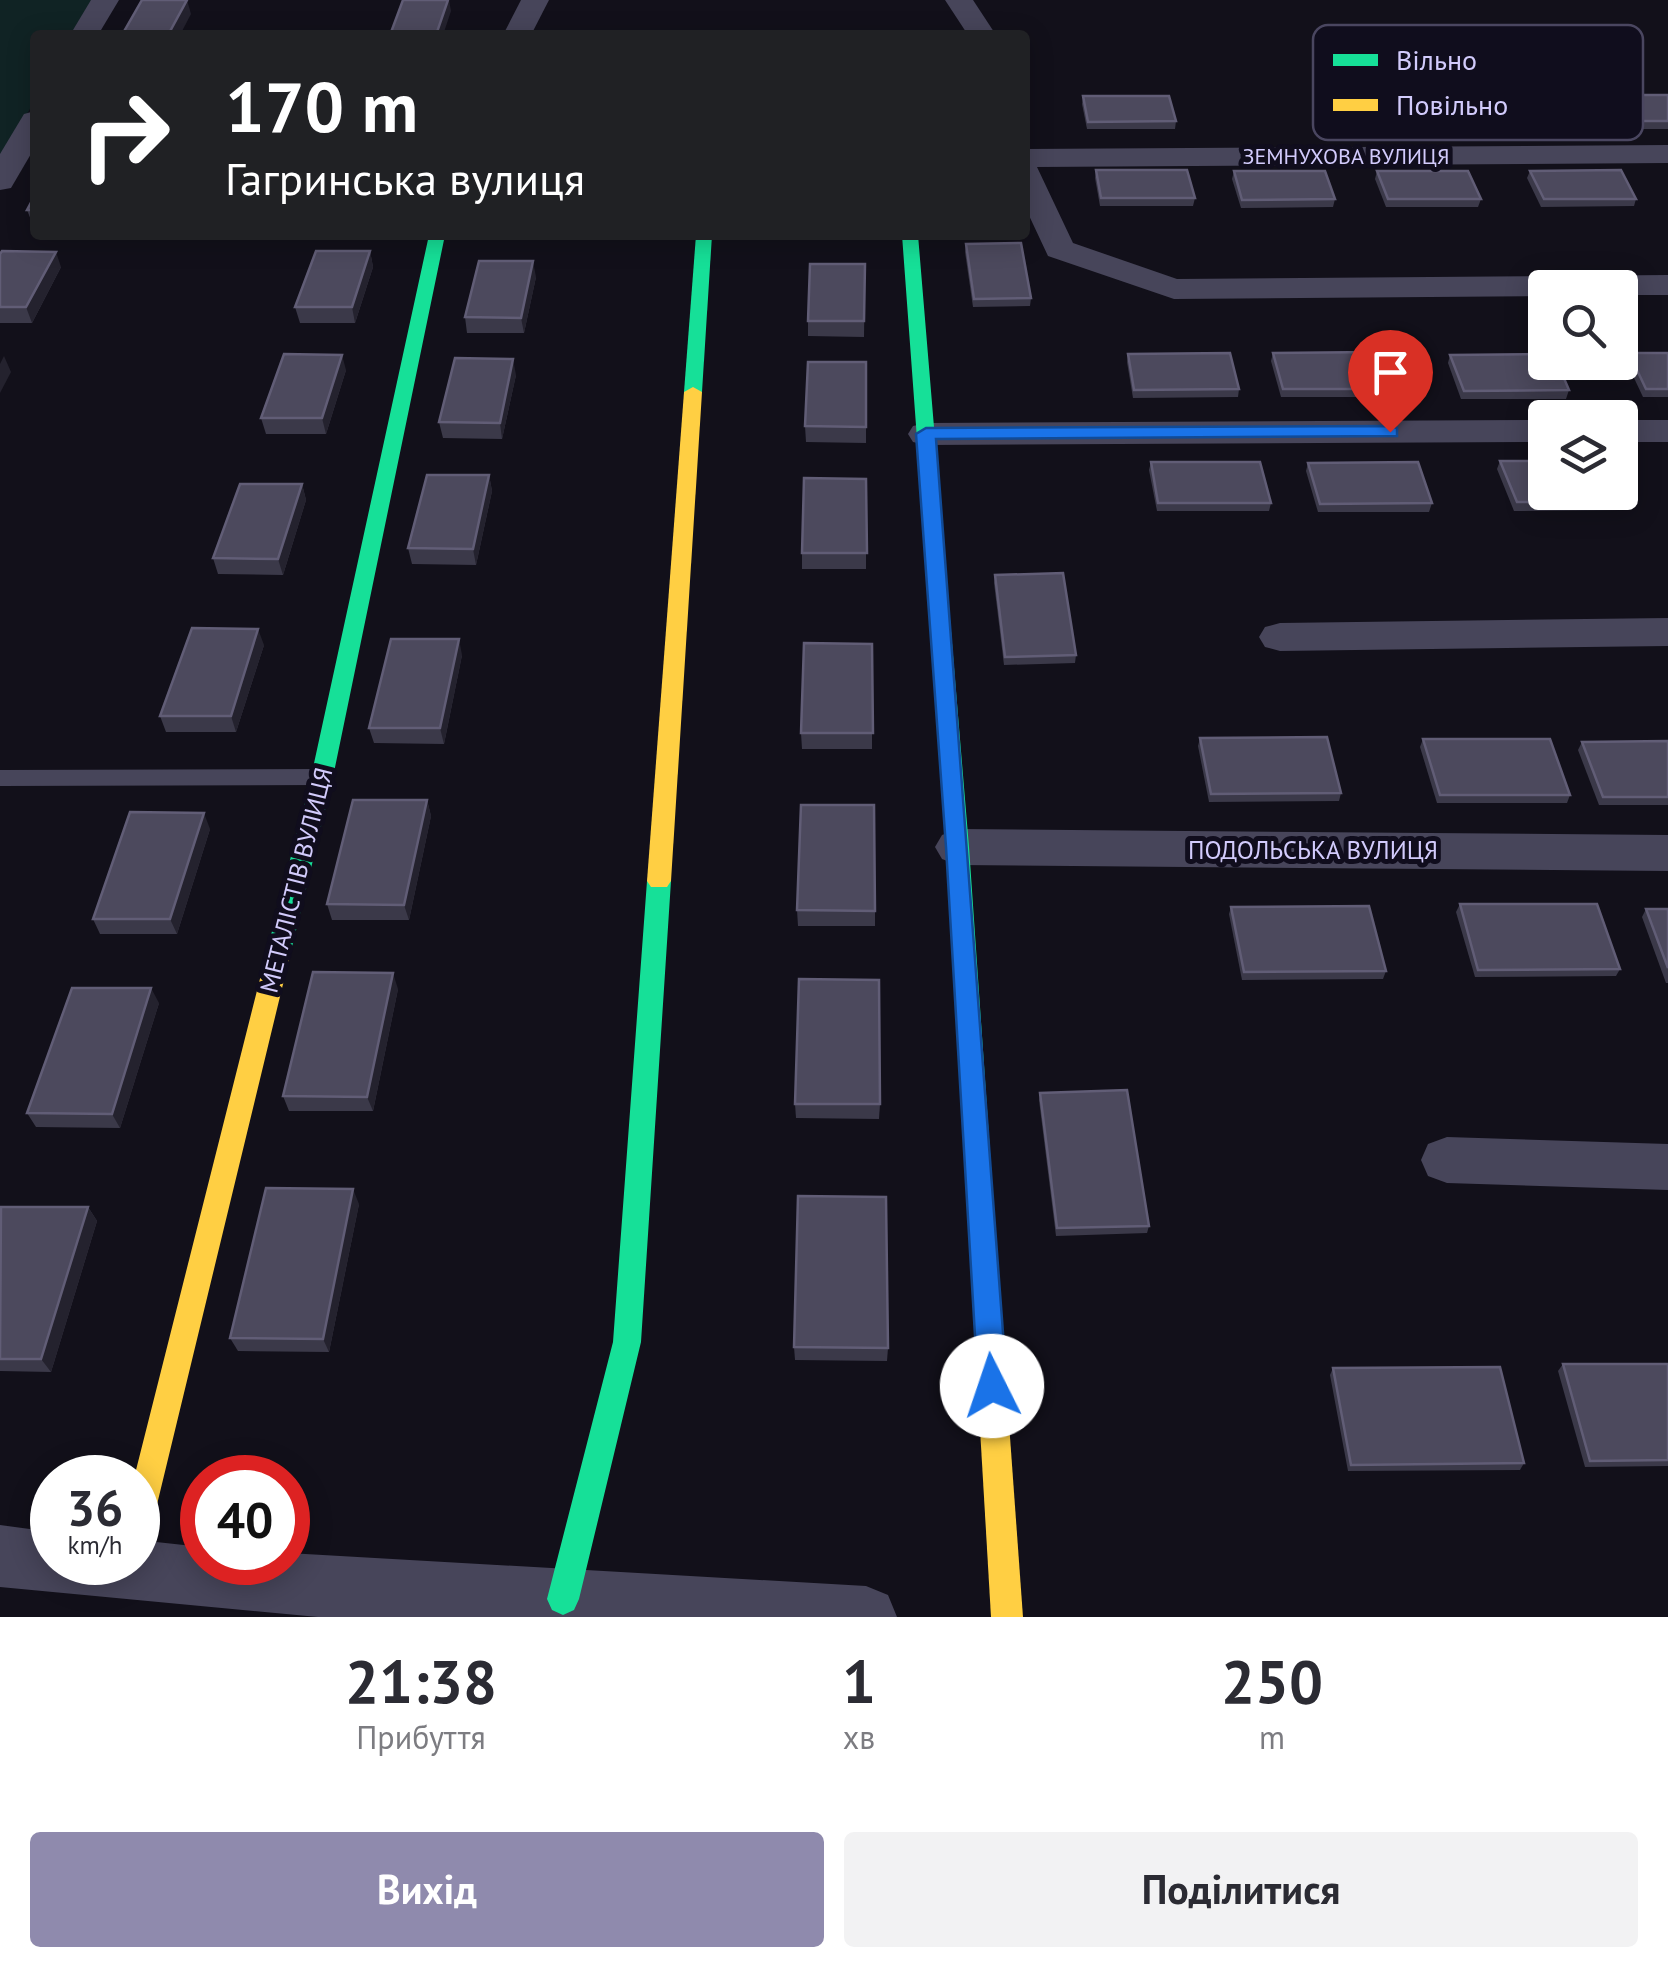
<!DOCTYPE html>
<html lang="uk">
<head>
<meta charset="utf-8">
<style>
	body { margin:0; font-family:"PT Sans",sans-serif; background:#f2f2f3; color:#2b2b33; height:100vh; display:flex; flex-direction:column; font-size:38px; white-space:nowrap }
	* { box-sizing:border-box; margin:0 }
	p { font-size:32px; color:#7c7c81 }
	.icon { flex:none; width:55px; height:55px; fill:none; stroke:currentColor; stroke-width:2; stroke-linecap:round; stroke-linejoin:round }
	.map { position:relative; height:1617px; overflow:hidden }
	.drawer { display:flex; flex-direction:column; background:#fff; flex:1 }
	.drawer>* { flex:none }
	.top-card { position:absolute; left:30px; top:30px; width:1000px; height:210px; border-radius:10px; box-shadow:0 5px 25px #0003; background:#202124; color:#fff; overflow:hidden }
	.buttons { position:absolute; left:1528px; top:270px; display:grid; gap:20px }
	.buttons a { display:grid; place-items:center; width:110px; height:110px; border-radius:10px; background:#fff; box-shadow:0 5px 25px #0003; font-size:50px }
	.speed { position:absolute; left:30px; top:1455px; display:flex; gap:20px; font-size:50px; font-weight:700; text-align:center }
	.speed>* { display:grid; place-content:center; width:130px; height:130px; border-radius:50%; background:#fff; box-shadow:0 5px 25px #0003; line-height:1 }
	.speed small { font-size:25px; font-weight:400 }
	.speed .limit { border:15px solid #d22; background:#fff; color:#111 }
	.pin { position:absolute; display:grid; place-items:center; width:85px; height:85px; color:#fff; margin:-102px -42px; border-radius:50% 50% 50% 0; rotate:-45deg; box-shadow:0 0 10px #0007 }
	.pin .icon { rotate:45deg }
	.me { position:absolute; width:110px; margin:-55px; rotate:356deg; stroke-linejoin:round; filter:drop-shadow(0 0 8px #0008) }
	.turn { display:flex; align-items:center; gap:35px; height:210px; padding:0 30px; font-size:45px }
	.turn .icon { width:130px; height:130px; stroke-width:2.5 }
	.turn b { display:block; font-size:70px; line-height:85px }
	.eta { display:flex; justify-content:space-evenly; align-items:center; height:170px; text-align:center }
	.eta b { font-size:60px; font-weight:700; line-height:70px }
	.primary-button { display:flex; gap:20px; margin-top:auto; padding:20px 30px }
	.primary-button a { flex:1; height:115px; border-radius:10px; background:#8f8aad; color:#fff; font-size:40px; font-weight:700; line-height:115px; text-align:center }
	.primary-button a+a { background:#f2f2f3; color:#2b2b33 }
	.map>svg:first-child { display:block }
	.green { fill:#102324 }
	.lines { fill:none; stroke-linecap:round; stroke-linejoin:round }
	.lane { fill:#47455a; fill-rule:evenodd }
	.street { fill:#47455a; fill-rule:evenodd }
	.fast { fill:#16e098; fill-rule:evenodd }
	.slow { fill:#ffcf43; fill-rule:evenodd }
	.wall { fill:#3b3949 }
	.shaded-wall { fill:#24222e }
	.building { fill:#4c495d; stroke:#615d76; stroke-width:2.5 }
	.route { fill:#1a73e8; stroke:#114b97; stroke-width:2.5 }
	.labels { text-anchor:middle; dominant-baseline:central; stroke-width:10; stroke-linejoin:round; paint-order:stroke }
	.far-street-label { font-size:22px; fill:#d2cbfc; stroke:#100d1d }
	.street-label { font-size:25px; fill:#d2cbfc; stroke:#100d1d }
	.key { fill:#100d1d; stroke:#4a4660; stroke-width:2.5 }
	.key-label { font-size:28px; fill:#d2cbfc }
</style>
</head>
<body>
<div class="map">
<svg width="1668" height="1617" viewBox="0 0 1668 1617">
	<rect width="100%" height="100%" fill="#12101a"/>
	<polygon class="green" points="0,0 92,0 72,35 35,35 35,100 0,161"/>
	<g class="lines">
		<polygon class="lane" points="322,769 333,777 322,785 0,786 0,770"/>
		<g class="street">
			<polygon points="91,0 119,0 98,35 70,35"/>
			<polygon points="521,0 549,0 531,35 503,35"/>
			<polygon points="945,0 973,0 996,35 968,35"/>
			<polygon points="35,111 35,147 11,188 0,190 0,154 24,114"/>
			<polygon points="1668,145 1668,163 1037,167 1073,243 1177,279 1668,275 1668,295 1620,295 1620,288 1545,288 1545,296 1174,299 1048,256 1025,207 1025,149"/>
			<polygon points="1545,420 1545,442 926,445 913,442 908,434 913,426 926,423"/>
			<rect x="1620" y="420" width="48" height="22"/>
			<polygon points="1668,618 1668,646 1280,651 1265,647 1259,637 1265,627 1280,623"/>
			<polygon points="958,829 1668,835 1668,871 958,865 942,859 935,847 942,835"/>
			<polygon points="1447,1137 1668,1144 1668,1190 1447,1183 1428,1176 1421,1160 1428,1144"/>
			<polygon points="0,1525 52,1532 52,1562 138,1562 138,1540 202,1547 202,1562 288,1562 288,1553 866,1586 888,1595 897,1617 318,1617 0,1587"/>
		</g>
		<g class="fast">
			<polygon points="429,235 445,235 333,777 292,947 288,954 280,957 272,954 268,947 311,777"/>
			<polygon points="696,235 712,235 702,392 693,397 684,392"/>
			<polygon points="902,235 918,235 969,847 1002,1326 998,1335 988,1339 978,1335 974,1326 947,847"/>
			<polygon points="659,872 667,875 671,881 641,1342 579,1599 574,1610 563,1615 552,1610 547,1599 613,1342 647,881 651,875"/>
		</g>
		<g class="slow">
			<polygon points="693,387 702,392 671,881 667,887 651,887 647,881 684,392"/>
			<polygon points="280,937 288,940 292,947 153,1521 149,1532 138,1536 138,1478 134,1478 268,947 272,940"/>
			<polygon points="988,1313 998,1317 1002,1326 1023,1617 991,1617 974,1326 978,1317"/>
		</g>
	</g>
	<g class="wall">
		<polygon points="1491,95 1591,120 1589,128 1501,128 1489,103"/>
		<polygon points="1626,95 1668,95 1668,129 1638,129 1623,103"/>
		<polygon points="1083,96 1176,121 1175,129 1087,129 1082,104"/>
		<polygon points="1341,96 1438,121 1436,129 1349,130 1339,104"/>
		<polygon points="1096,170 1195,198 1193,206 1100,206 1095,178"/>
		<polygon points="1234,171 1335,199 1333,207 1241,208 1232,179"/>
		<polygon points="1377,171 1481,199 1478,207 1386,207 1375,179"/>
		<polygon points="1530,171 1636,199 1634,206 1541,207 1527,178"/>
		<polygon points="35,195 35,225 33,225 27,210"/>
		<rect x="813" y="235" width="53" height="2"/>
		<polygon points="966,244 1031,298 1030,306 973,307 965,252"/>
		<polygon points="370,251 373,267 355,323 300,323 295,307"/>
		<polygon points="0,254 61,267 32,323 0,323"/>
		<polygon points="865,264 864,337 808,336 808,321"/>
		<polygon points="536,277 524,333 467,333 465,317"/>
		<polygon points="1273,353 1388,389 1386,397 1281,397 1271,361"/>
		<polygon points="1629,353 1668,353 1668,397 1643,397 1626,361"/>
		<polygon points="1128,354 1239,389 1238,397 1133,398 1127,362"/>
		<polygon points="1450,355 1569,390 1566,399 1461,399 1448,363"/>
		<polygon points="866,362 866,443 806,442 805,426"/>
		<polygon points="346,370 326,434 266,434 261,418"/>
		<polygon points="516,375 502,439 443,438 439,422"/>
		<polygon points="1500,461 1629,502 1625,510 1514,511 1497,469"/>
		<polygon points="1151,462 1271,503 1269,511 1157,511 1149,470"/>
		<polygon points="1308,463 1432,503 1429,512 1318,512 1306,471"/>
		<polygon points="489,475 492,491 476,565 412,564 408,548"/>
		<polygon points="866,479 866,569 802,569 802,553"/>
		<polygon points="302,484 306,500 283,575 218,574 213,558"/>
		<polygon points="995,575 1076,655 1075,663 1004,665 994,583"/>
		<polygon points="872,644 872,749 802,749 801,733"/>
		<polygon points="264,645 236,732 166,732 160,716"/>
		<polygon points="462,655 444,744 374,743 369,728"/>
		<polygon points="1200,738 1341,793 1339,801 1209,802 1198,746"/>
		<polygon points="1423,739 1570,795 1567,803 1437,803 1420,747"/>
		<polygon points="1668,741 1668,805 1599,805 1578,750 1582,742"/>
		<polygon points="427,800 431,816 409,920 332,920 327,904"/>
		<polygon points="210,829 177,934 100,934 93,919"/>
		<polygon points="1460,904 1620,969 1616,976 1475,977 1456,912"/>
		<polygon points="1231,907 1386,971 1383,979 1242,980 1229,914"/>
		<polygon points="1646,909 1668,909 1668,983 1666,983 1642,917"/>
		<polygon points="797,910 875,911 875,926 798,926"/>
		<polygon points="398,989 373,1111 289,1111 283,1096"/>
		<polygon points="159,1003 120,1128 36,1127 27,1113"/>
		<polygon points="1040,1093 1149,1226 1147,1233 1056,1236 1039,1100"/>
		<polygon points="795,1104 880,1104 879,1119 796,1118"/>
		<polygon points="359,1204 329,1352 238,1351 230,1338"/>
		<polygon points="88,1207 97,1221 51,1372 0,1371 0,1209"/>
		<polygon points="794,1347 888,1348 887,1361 795,1360"/>
		<polygon points="1563,1364 1668,1364 1668,1466 1585,1467 1558,1371"/>
		<polygon points="1333,1368 1524,1463 1520,1470 1348,1471 1330,1375"/>
	</g>
	<g class="shaded-wall">
		<polygon points="187,0 191,14 180,35 168,35"/>
		<polygon points="448,0 449,0 451,11 443,35 436,35"/>
		<polygon points="370,251 373,267 355,323 352,307"/>
		<polygon points="56,252 61,267 32,323 26,307"/>
		<polygon points="533,261 536,277 524,333 521,318"/>
		<polygon points="342,355 346,370 326,434 322,418"/>
		<polygon points="4,356 11,372 0,393 0,364"/>
		<polygon points="513,359 516,375 502,439 500,423"/>
		<polygon points="489,475 492,491 476,565 473,549"/>
		<polygon points="302,484 306,500 283,575 278,559"/>
		<polygon points="258,629 264,645 236,732 231,716"/>
		<polygon points="459,639 462,655 444,744 440,728"/>
		<polygon points="427,800 431,816 409,920 404,905"/>
		<polygon points="204,813 210,829 177,934 170,919"/>
		<polygon points="393,973 398,989 373,1111 367,1097"/>
		<polygon points="151,988 159,1003 120,1128 112,1114"/>
		<polygon points="353,1189 359,1204 329,1352 323,1339"/>
		<polygon points="88,1207 97,1221 51,1372 41,1359"/>
	</g>
	<g class="building">
		<polygon points="142,0 187,0 168,35 122,35"/>
		<polygon points="403,0 448,0 436,35 390,35"/>
		<polygon points="1626,95 1668,95 1668,121 1641,121"/>
		<polygon points="1083,96 1169,96 1176,121 1088,122"/>
		<polygon points="1096,170 1187,170 1195,198 1101,198"/>
		<polygon points="1621,170 1636,199 1544,199 1530,171"/>
		<polygon points="1234,171 1325,171 1335,199 1242,200"/>
		<polygon points="1377,171 1468,171 1481,199 1388,199"/>
		<polygon points="35,195 35,210 27,210"/>
		<polygon points="1021,243 1031,298 974,299 966,244"/>
		<polygon points="2,251 56,252 26,307 0,307 0,254"/>
		<polygon points="316,251 370,251 352,307 295,307"/>
		<polygon points="479,261 533,261 521,318 465,317"/>
		<polygon points="810,264 865,264 864,321 808,321"/>
		<polygon points="1375,352 1388,389 1283,389 1273,353"/>
		<polygon points="1230,353 1239,389 1134,390 1128,354"/>
		<polygon points="1629,353 1668,353 1668,389 1646,389"/>
		<polygon points="284,354 342,355 322,418 261,418"/>
		<polygon points="1545,354 1545,362 1557,362 1569,390 1464,391 1450,355"/>
		<polygon points="455,358 513,359 500,423 439,422"/>
		<polygon points="808,362 866,362 866,427 805,426"/>
		<polygon points="1500,461 1545,461 1545,492 1620,492 1620,483 1629,502 1517,502"/>
		<polygon points="1151,462 1260,462 1271,503 1158,503"/>
		<polygon points="1418,462 1432,503 1320,504 1308,463"/>
		<polygon points="427,475 489,475 473,549 408,548"/>
		<polygon points="804,478 866,479 867,553 802,553"/>
		<polygon points="240,484 302,484 278,559 213,558"/>
		<polygon points="1063,573 1076,655 1005,657 995,575"/>
		<polygon points="192,628 258,629 231,716 160,716"/>
		<polygon points="391,639 459,639 440,728 369,728"/>
		<polygon points="804,643 872,644 873,733 801,733"/>
		<polygon points="1327,737 1341,793 1211,794 1200,738"/>
		<polygon points="1423,739 1550,739 1570,795 1440,795"/>
		<polygon points="1668,741 1668,797 1603,797 1582,742"/>
		<polygon points="353,800 427,800 404,905 327,904"/>
		<polygon points="801,805 874,805 875,911 797,910"/>
		<polygon points="130,812 204,813 170,919 93,919"/>
		<polygon points="1460,904 1597,904 1620,969 1478,970"/>
		<polygon points="1369,906 1386,971 1244,972 1231,907"/>
		<polygon points="1646,909 1668,909 1668,968"/>
		<polygon points="313,972 393,973 367,1097 283,1096"/>
		<polygon points="799,979 879,980 880,1104 795,1104"/>
		<polygon points="72,988 151,988 112,1114 27,1113"/>
		<polygon points="1127,1090 1149,1226 1057,1228 1040,1093"/>
		<polygon points="266,1188 353,1189 323,1339 230,1338"/>
		<polygon points="798,1196 886,1197 888,1348 794,1347"/>
		<polygon points="1,1207 88,1207 41,1359 0,1359"/>
		<polygon points="1563,1364 1668,1364 1668,1460 1590,1461"/>
		<polygon points="1500,1367 1524,1463 1351,1465 1333,1368"/>
	</g>
	<polygon class="route" points="1390,426 1397,428 1397,436 936,439 1007,1386 1003,1396 992,1400 982,1396 978,1386 946,847 916,434 926,428"/>
	<g class="labels">
		<g class="far-street-label">
			<text x="1346" y="156">ЗЕМНУХОВА ВУЛИЦЯ</text>
		</g>
		<g class="street-label">
			<text x="1313" y="850">ПОДОЛЬСЬКА ВУЛИЦЯ</text>
			<text transform="translate(296 880) rotate(-76)">МЕТАЛІСТІВ ВУЛИЦЯ</text>
		</g>
	</g>
	<rect x="1313" y="25" width="330" height="115" rx="15" class="key"/>
	<rect x="1333" y="54" width="45" height="12" fill="#16e098"/>
	<rect x="1333" y="99" width="45" height="12" fill="#ffcf43"/>
	<g class="key-label">
		<text x="1396" y="70">Вільно</text>
		<text x="1396" y="115">Повільно</text>
	</g>
</svg>
<div class="buttons">
<a><svg class="icon" aria-label="search" viewBox="0 0 24 24"><circle cx="10" cy="10" r="6"/><path d="M15 15l6 6"/></svg></a>
<a><svg class="icon" aria-label="layers" viewBox="0 0 24 24"><path d="M12 4l9 5-9 5-9-5zM3 14l9 5 9-5"/></svg></a>
</div>
<div class="speed"><div>36<small>km/h</small></div><div class="limit">40</div></div>
<div class="pin" style="left:1390px;top:432px;background:#d93025"><svg class="icon" aria-label="arrive" viewBox="0 0 24 24"><path d="M6 21V4h12l-3 4 3 4H6"/></svg></div>
<svg class="me" style="left:992px;top:1386px" viewBox="-20 -20 40 40"><circle r="19" fill="#fff"/><path d="M0-13L10 11 0 6-10 11z" fill="#1a73e8"/></svg>
<div class="top-card">
<div class="turn"><svg class="icon" aria-label="right" viewBox="0 0 24 24"><path d="M7 20v-9h11M14 6l5 5-5 5"/></svg><div><b>170 m</b>Гагринська вулиця</div></div>
</div>
</div>
<section class="drawer">
<div class="eta">
<div><b>21:38</b><p>Прибуття</p></div>
<div><b>1</b><p>хв</p></div>
<div><b>250</b><p>m</p></div>
</div>
<div class="primary-button"><a>Вихід</a><a>Поділитися</a></div>
</section>
</body>
</html>
